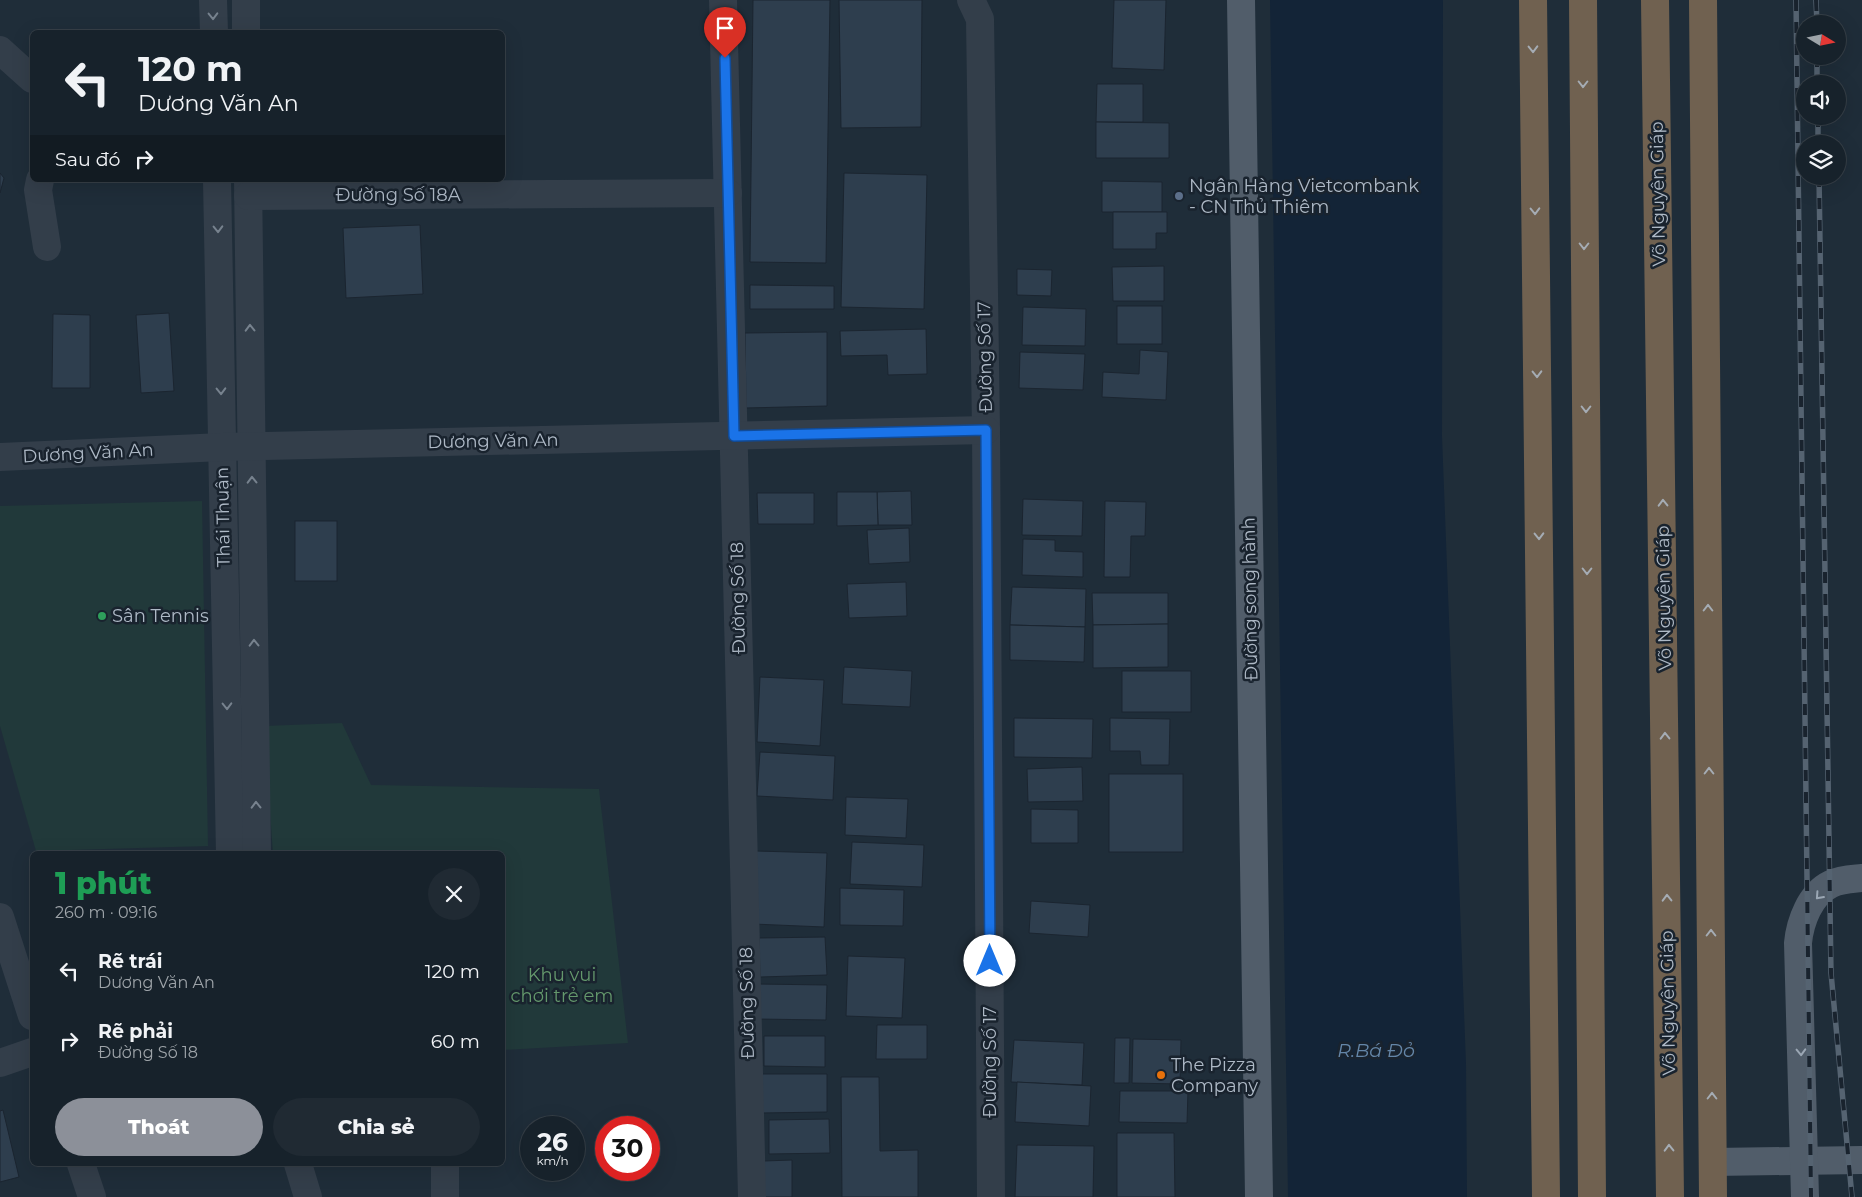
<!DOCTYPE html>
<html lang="vi">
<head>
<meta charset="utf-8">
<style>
	body { margin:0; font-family:Montserrat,sans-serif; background:#202a33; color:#f1f3f6; height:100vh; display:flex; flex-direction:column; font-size:19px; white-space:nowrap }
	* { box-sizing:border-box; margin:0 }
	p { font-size:16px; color:#9ea4a9 }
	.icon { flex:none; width:28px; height:28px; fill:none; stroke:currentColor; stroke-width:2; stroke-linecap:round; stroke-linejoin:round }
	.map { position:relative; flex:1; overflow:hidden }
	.sheet { position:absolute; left:30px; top:851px; width:475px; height:315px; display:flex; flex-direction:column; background:#17222b; border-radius:8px; box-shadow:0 5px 20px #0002,0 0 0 1px #363f47 }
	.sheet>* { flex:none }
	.top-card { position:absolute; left:30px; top:30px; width:475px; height:152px; border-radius:8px; box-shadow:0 5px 20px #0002,0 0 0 1px #363f47; background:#17222b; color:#f1f3f6; overflow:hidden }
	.needle { width:32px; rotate:100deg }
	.controls { position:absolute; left:1796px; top:15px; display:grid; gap:10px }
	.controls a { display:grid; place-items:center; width:50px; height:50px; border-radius:50%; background:#17222b; box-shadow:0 5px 20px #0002,0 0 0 1px #363f47; font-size:25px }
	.speed { position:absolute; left:520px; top:1116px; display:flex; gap:10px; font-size:25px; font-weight:700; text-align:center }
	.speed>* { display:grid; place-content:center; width:65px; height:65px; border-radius:50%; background:#17222b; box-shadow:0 5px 20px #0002,0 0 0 1px #363f47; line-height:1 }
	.speed small { font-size:12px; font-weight:400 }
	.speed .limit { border:8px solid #d22; background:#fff; color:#111 }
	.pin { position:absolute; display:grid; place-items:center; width:42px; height:42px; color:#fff; margin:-51px -21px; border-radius:50% 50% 50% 0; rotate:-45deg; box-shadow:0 0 5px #0007 }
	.pin .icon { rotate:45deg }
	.me { position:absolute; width:55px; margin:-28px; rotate:0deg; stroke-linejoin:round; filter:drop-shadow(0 0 4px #0008) }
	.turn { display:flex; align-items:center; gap:18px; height:105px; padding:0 25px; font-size:22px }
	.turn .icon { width:65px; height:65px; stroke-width:2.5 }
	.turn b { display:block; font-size:35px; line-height:42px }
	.then { display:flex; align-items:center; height:48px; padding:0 25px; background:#0003; gap:10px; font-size:19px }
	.round { display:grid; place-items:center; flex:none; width:52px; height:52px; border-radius:26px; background:#202a33 }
	.summary { display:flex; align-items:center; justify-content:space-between; height:85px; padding:0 25px }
	h1 { font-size:30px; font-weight:800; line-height:38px; color:#1e9e55 }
	.cta { display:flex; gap:10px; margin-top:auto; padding:10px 25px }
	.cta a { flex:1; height:58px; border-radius:30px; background:#8c9099; color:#fff; font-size:20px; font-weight:800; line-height:58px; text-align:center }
	.cta a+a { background:#202a33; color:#f1f3f6 }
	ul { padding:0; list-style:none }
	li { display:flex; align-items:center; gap:15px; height:70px; padding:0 25px }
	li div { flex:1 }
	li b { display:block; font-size:19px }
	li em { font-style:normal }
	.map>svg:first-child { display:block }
	.green { fill:#21393a }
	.water { fill:#132437 }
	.building { fill:#2e3e4e; stroke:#1b2530 }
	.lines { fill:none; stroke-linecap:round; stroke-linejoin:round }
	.minor { stroke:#333e4a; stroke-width:28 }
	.major { stroke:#515d6a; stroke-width:28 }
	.highway { stroke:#706150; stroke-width:28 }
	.rail-casing { stroke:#556371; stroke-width:5.5 }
	.rail { stroke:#19232e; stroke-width:4; stroke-dasharray:11; stroke-linecap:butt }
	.oneway { stroke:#77828e }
	.oneway2 { stroke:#a5acb4 }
	.oneway3 { stroke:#9ba7b4 }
	.route-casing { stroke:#114b97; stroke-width:12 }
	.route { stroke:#1a73e8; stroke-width:9 }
	.service-dot { fill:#5c6f8a; stroke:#19232e; stroke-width:2 }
	.leisure-dot { fill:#2e9e5b; stroke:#19232e; stroke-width:2 }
	.food-dot { fill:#e8710a; stroke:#19232e; stroke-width:2 }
	.labels { text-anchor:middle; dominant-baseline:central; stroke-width:5; stroke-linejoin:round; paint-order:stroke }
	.poi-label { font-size:18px; fill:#aeb9c6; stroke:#19232e; text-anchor:start }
	.street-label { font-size:18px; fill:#aeb9c6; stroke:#19232e }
	.park-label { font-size:18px; fill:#64986c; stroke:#19232e }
	.water-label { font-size:19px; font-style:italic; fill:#6486a8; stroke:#19232e }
</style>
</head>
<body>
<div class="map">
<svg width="1862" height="1197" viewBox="0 0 1862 1197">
	<rect width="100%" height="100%" fill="#1f2d39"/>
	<g class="green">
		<polygon points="202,501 208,846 36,851 0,726 0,506"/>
		<polygon points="342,723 371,785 599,789 628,1043 503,1050 502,854 273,854 264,726"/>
	</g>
	<polygon class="water" points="1270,0 1443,0 1442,436 1466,1064 1467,1197 1288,1197"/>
	<g class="building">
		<polygon points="753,0 830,0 826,263 750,262"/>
		<polygon points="839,0 922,0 921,127 841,128"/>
		<polygon points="1114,0 1166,0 1164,70 1112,68"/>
		<polygon points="1097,84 1143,84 1143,122 1096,122"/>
		<polygon points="1096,122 1169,123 1169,158 1096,158"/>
		<polygon points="0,173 4,178 0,193"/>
		<polygon points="844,173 927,175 924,309 841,307"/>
		<polygon points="1102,181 1162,182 1162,212 1102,212"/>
		<polygon points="1113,212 1167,212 1167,233 1156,233 1156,249 1113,249"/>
		<polygon points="420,225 423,294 346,298 343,228"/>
		<polygon points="1164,266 1164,301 1113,301 1112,267"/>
		<polygon points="1017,269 1052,270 1051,296 1017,295"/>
		<polygon points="750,285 834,286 834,309 750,309"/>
		<rect x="1117" y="306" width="45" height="38"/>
		<polygon points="1023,307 1086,309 1085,346 1022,345"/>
		<polygon points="169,313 174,391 141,393 136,315"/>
		<polygon points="53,314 90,315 90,388 52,388"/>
		<polygon points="926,329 927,374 888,375 887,355 841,356 840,331"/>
		<polygon points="827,332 827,406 746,408 745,333"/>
		<polygon points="1140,350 1168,352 1166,400 1102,397 1103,372 1139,374"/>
		<polygon points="1020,352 1085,354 1083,390 1019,388"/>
		<polygon points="911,491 912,525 878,525 877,492"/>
		<polygon points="837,492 877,492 878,525 837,526"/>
		<polygon points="757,493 814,493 814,524 758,524"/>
		<polygon points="1023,499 1083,501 1082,536 1022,535"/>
		<polygon points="1105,501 1146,502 1145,536 1131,536 1130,577 1104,577"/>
		<rect x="295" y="521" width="42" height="60"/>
		<polygon points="909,528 910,562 869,564 867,530"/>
		<polygon points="1023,539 1055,540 1055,551 1083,552 1083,577 1022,575"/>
		<polygon points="906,582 907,616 849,618 847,584"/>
		<polygon points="1012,587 1086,589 1085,627 1010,625"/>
		<polygon points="1092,593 1168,593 1168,624 1093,625"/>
		<polygon points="1168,624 1168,667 1093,668 1093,625"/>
		<polygon points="1010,625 1085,627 1084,662 1010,660"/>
		<polygon points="844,667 912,671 910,707 842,704"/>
		<rect x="1122" y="671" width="69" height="41"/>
		<polygon points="760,677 824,680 820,746 757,742"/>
		<polygon points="1014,718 1093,719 1092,758 1014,757"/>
		<polygon points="1110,718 1170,719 1169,765 1141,765 1140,751 1110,751"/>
		<polygon points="760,752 835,756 833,800 757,796"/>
		<polygon points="1082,767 1083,801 1028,802 1027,769"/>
		<rect x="1109" y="774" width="74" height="78"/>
		<polygon points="846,797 908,799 906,838 845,835"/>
		<polygon points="1031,809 1078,810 1078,843 1031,843"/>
		<polygon points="852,842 924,845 922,887 850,884"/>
		<polygon points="756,851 827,853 824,927 753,924"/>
		<polygon points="840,888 904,890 903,926 840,925"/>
		<polygon points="1031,901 1090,905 1088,937 1029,933"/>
		<polygon points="825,937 827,975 760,977 759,938"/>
		<polygon points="848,956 905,958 902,1018 846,1016"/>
		<polygon points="756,984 827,985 826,1020 756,1019"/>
		<polygon points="877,1025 927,1025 927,1059 876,1059"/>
		<polygon points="764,1036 825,1036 825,1067 764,1066"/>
		<polygon points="1115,1038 1130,1038 1129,1083 1114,1083"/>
		<polygon points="1133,1039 1181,1040 1180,1084 1132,1083"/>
		<polygon points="1014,1040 1084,1043 1082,1085 1011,1082"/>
		<polygon points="761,1074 827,1074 827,1112 761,1113"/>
		<polygon points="841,1077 879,1077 880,1151 918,1150 918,1197 842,1197"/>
		<polygon points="1017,1082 1091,1086 1089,1126 1015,1122"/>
		<polygon points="1120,1091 1188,1091 1187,1123 1119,1122"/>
		<polygon points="3,1110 19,1177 0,1182 0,1111"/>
		<polygon points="829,1119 830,1153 769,1154 769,1120"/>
		<polygon points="1117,1133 1174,1133 1175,1197 1117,1197"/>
		<polygon points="1017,1145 1094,1146 1093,1197 1015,1197"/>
		<polygon points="792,1160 792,1197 764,1197 764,1161"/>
	</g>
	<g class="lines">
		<g class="minor">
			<polyline points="213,0 214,32"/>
			<polyline points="246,0 246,32"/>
			<polyline points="723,0 752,1197"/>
			<polyline points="971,0 980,19 986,430 991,1197"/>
			<polyline points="0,50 32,79"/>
			<polyline points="40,180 38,190 47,247"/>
			<polyline points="217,180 230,854"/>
			<polyline points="248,180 257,854"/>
			<polyline points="248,196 728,193"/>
			<polyline points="0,457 222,447 986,430"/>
			<polyline points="0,917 32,1016"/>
			<polyline points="0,1063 32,1052"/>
			<polyline points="81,1164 92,1197"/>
			<polyline points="298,1164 308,1197"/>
			<polyline points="445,1164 445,1197"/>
		</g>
		<g class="major">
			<polyline points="1241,0 1259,1197"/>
			<polyline points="1713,1162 1862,1160"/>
			<path d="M1805,1197L1798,943C1800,922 1810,894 1831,884C1841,879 1852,879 1862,878"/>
		</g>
		<g class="highway">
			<polyline points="1533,0 1546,1197"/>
			<polyline points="1583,0 1592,1197"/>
			<polyline points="1655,0 1670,1197"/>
			<polyline points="1703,0 1713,1197"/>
		</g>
		<defs>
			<g id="rail">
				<polyline points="1796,0 1811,1197"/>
				<polyline points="1816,0 1817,24"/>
				<polyline points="1817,56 1817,84"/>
				<polyline points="1818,116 1818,144"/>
				<polyline points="1819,176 1831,973 1852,1197"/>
			</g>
		</defs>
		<use href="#rail" class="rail-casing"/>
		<use href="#rail" class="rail"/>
	</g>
	<defs><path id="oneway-chevron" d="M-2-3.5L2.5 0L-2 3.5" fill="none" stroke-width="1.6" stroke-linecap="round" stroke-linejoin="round" transform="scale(1.25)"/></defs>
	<g class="oneway">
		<use href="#oneway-chevron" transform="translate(213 16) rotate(89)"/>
		<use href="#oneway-chevron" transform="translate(218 229) rotate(89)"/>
		<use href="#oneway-chevron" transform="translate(250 328) rotate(-91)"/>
		<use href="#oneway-chevron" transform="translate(221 391) rotate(89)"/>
		<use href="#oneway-chevron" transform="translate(252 480) rotate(-91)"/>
		<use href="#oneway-chevron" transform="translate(254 643) rotate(-91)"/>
		<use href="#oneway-chevron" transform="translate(227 706) rotate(89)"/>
		<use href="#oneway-chevron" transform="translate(256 805) rotate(-91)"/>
	</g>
	<g class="oneway2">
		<use href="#oneway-chevron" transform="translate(1533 49) rotate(89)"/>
		<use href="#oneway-chevron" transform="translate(1583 84) rotate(90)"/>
		<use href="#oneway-chevron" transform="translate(1535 211) rotate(89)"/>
		<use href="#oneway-chevron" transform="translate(1584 246) rotate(90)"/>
		<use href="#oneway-chevron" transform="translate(1537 374) rotate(89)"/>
		<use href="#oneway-chevron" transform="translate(1586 409) rotate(90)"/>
		<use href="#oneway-chevron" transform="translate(1663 503) rotate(-91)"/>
		<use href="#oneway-chevron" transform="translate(1539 536) rotate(89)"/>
		<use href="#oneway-chevron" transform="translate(1587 571) rotate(90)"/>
		<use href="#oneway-chevron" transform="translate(1708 608) rotate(-90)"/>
		<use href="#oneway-chevron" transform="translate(1665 736) rotate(-91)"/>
		<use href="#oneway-chevron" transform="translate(1709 771) rotate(-90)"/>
		<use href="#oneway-chevron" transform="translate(1667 898) rotate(-91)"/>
		<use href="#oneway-chevron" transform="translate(1711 933) rotate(-90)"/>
		<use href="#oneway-chevron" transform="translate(1712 1096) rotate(-90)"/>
		<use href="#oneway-chevron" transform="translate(1669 1148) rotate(-91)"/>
	</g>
	<g class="oneway3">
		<use href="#oneway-chevron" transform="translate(1819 896) rotate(132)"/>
		<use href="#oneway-chevron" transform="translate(1801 1052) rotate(88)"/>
	</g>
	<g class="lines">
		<defs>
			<polyline id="route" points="725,58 734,436 986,430 990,961"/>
		</defs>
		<use href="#route" class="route-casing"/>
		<use href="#route" class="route"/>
	</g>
	<circle class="service-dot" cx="1179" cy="196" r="5"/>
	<circle class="leisure-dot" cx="102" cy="616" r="5"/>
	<circle class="food-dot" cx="1161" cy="1075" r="5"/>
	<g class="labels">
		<g class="poi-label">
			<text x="1189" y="186">Ngân Hàng Vietcombank<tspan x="1189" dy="21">- CN Thủ Thiêm</tspan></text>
			<text x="112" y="616">Sân Tennis</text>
			<text x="1171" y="1065">The Pizza<tspan x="1171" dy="21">Company</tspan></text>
		</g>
		<g class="street-label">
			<text transform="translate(1658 194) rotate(-91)">Võ Nguyên Giáp</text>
			<text x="398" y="195">Đường Số 18A</text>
			<text transform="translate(985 357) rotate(-91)">Đường Số 17</text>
			<text transform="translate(493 441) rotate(-1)">Dương Văn An</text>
			<text transform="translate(88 453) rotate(-3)">Dương Văn An</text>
			<text transform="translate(223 517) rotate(-91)">Thái Thuận</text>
			<text transform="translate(738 598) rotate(-91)">Đường Số 18</text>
			<text transform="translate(1664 598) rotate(-91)">Võ Nguyên Giáp</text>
			<text transform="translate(1250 599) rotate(-91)">Đường song hành</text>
			<text transform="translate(747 1003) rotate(-91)">Đường Số 18</text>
			<text transform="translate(1668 1003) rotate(-91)">Võ Nguyên Giáp</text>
			<text transform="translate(990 1062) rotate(-90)">Đường Số 17</text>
		</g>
		<g class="park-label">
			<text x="562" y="975">Khu vui<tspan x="562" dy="21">chơi trẻ em</tspan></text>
		</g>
		<g class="water-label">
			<text x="1376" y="1050">R.Bá Đỏ</text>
		</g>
	</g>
</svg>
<div class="controls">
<a><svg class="needle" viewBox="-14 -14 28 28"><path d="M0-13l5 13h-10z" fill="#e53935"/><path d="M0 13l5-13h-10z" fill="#9ea4a9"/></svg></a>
<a><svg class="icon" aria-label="sound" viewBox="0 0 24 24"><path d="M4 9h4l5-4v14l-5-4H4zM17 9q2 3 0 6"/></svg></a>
<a><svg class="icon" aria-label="layers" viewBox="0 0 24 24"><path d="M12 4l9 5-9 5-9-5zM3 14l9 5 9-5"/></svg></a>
</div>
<div class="speed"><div>26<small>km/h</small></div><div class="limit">30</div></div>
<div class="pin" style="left:725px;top:58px;background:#d93025"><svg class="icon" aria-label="arrive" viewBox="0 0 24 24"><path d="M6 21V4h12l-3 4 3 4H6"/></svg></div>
<svg class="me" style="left:990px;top:961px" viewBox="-20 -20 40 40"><circle r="19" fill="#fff"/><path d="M0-13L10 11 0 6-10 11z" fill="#1a73e8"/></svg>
<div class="top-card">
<div class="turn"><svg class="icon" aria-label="left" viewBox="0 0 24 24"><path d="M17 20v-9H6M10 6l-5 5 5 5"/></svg><div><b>120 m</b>Dương Văn An</div></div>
<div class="then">Sau đó<svg class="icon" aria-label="right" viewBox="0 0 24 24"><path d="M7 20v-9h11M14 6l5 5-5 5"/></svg></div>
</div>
<section class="sheet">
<div class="summary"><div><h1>1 phút</h1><p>260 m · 09:16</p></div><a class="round"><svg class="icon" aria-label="close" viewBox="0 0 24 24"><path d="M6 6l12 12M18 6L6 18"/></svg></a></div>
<ul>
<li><svg class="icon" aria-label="left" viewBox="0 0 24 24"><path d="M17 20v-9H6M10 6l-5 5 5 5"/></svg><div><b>Rẽ trái</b><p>Dương Văn An</p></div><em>120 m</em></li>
<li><svg class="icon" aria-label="right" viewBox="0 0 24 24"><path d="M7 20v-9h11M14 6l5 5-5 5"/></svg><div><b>Rẽ phải</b><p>Đường Số 18</p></div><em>60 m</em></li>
</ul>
<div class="cta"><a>Thoát</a><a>Chia sẻ</a></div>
</section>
</div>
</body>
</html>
